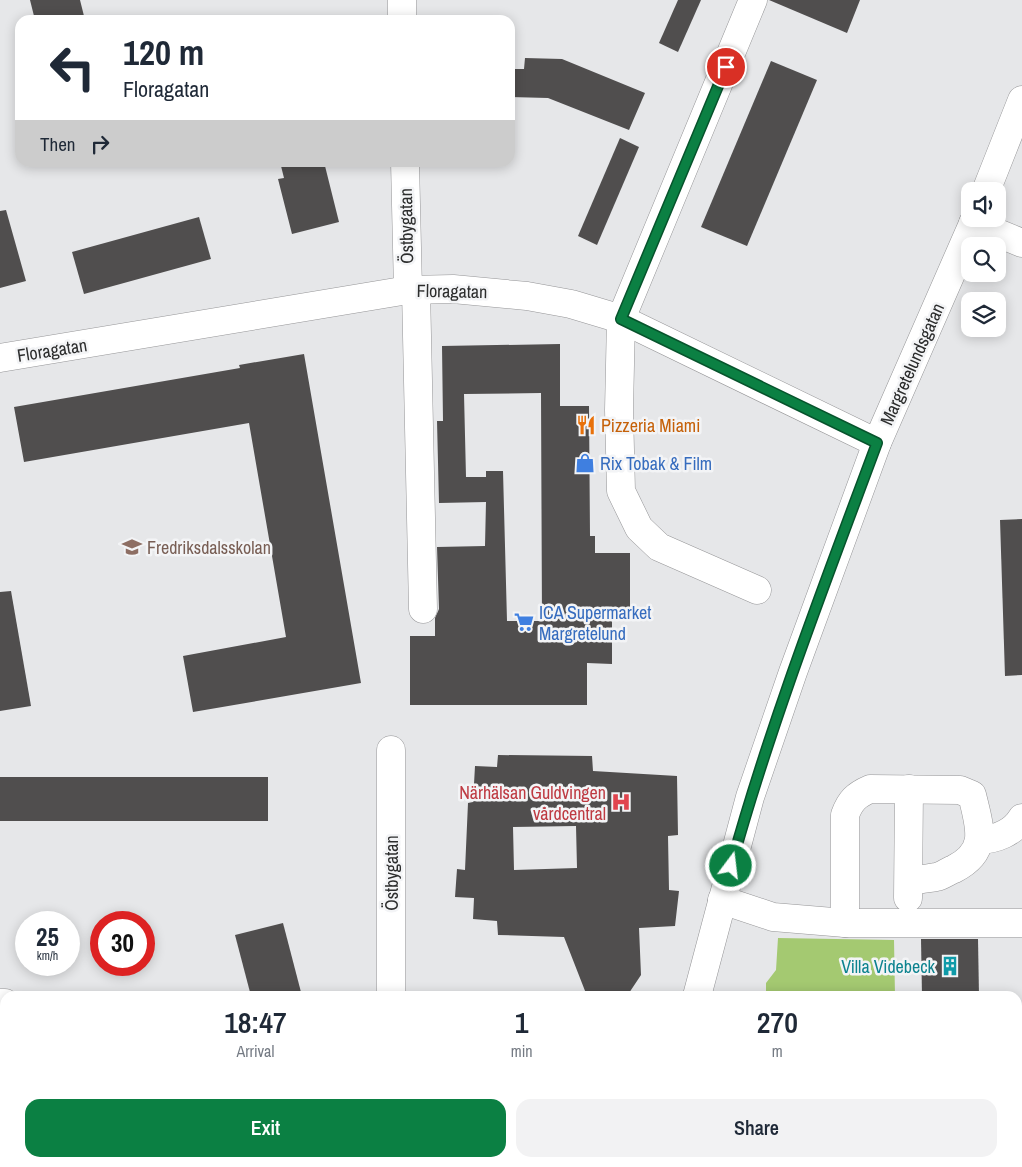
<!DOCTYPE html>
<html lang="en">
<head>
<meta charset="utf-8">
<style>
	body { margin:0; font-family:"Archivo Narrow",sans-serif; background:#f2f2f3; color:#1f2937; height:100vh; display:flex; flex-direction:column; font-size:19px; white-space:nowrap }
	* { box-sizing:border-box; margin:0 }
	p { font-size:16px; color:#747a83 }
	.icon { flex:none; width:28px; height:28px; fill:none; stroke:currentColor; stroke-width:2; stroke-linecap:round; stroke-linejoin:round }
	.map { position:relative; flex:1; overflow:hidden }
	.panel { position:absolute; left:0px; top:991px; width:1022px; height:176px; display:flex; flex-direction:column; background:#fff; border-radius:15px 15px 0 0; box-shadow:0 2px 12px #0003 }
	.panel>* { flex:none }
	.banner { position:absolute; left:15px; top:15px; width:500px; height:152px; border-radius:15px; box-shadow:0 2px 12px #0003; background:#fff; color:#1f2937; overflow:hidden }
	.controls { position:absolute; left:961px; top:182px; display:grid; gap:10px }
	.controls a { display:grid; place-items:center; width:45px; height:45px; border-radius:10px; background:#fff; box-shadow:0 2px 12px #0003; font-size:25px }
	.speed { position:absolute; left:15px; top:911px; display:flex; gap:10px; font-size:25px; font-weight:700; text-align:center }
	.speed>* { display:grid; place-content:center; width:65px; height:65px; border-radius:50%; background:#fff; box-shadow:0 2px 12px #0003; line-height:1 }
	.speed small { font-size:12px; font-weight:400 }
	.speed .limit { border:8px solid #d22; background:#fff; color:#111 }
	.pin { position:absolute; display:grid; place-items:center; width:42px; height:42px; color:#fff; margin:-21px; border:2px solid #fff; border-radius:50%; box-shadow:0 1px 5px #0007 }
	.me { position:absolute; width:55px; margin:-28px; rotate:15deg; stroke-linejoin:round; filter:drop-shadow(0 0 4px #0008) }
	.turn { display:flex; align-items:center; gap:18px; height:105px; padding:0 25px; font-size:22px }
	.turn .icon { width:65px; height:65px; stroke-width:2.5 }
	.turn b { display:block; font-size:35px; line-height:42px }
	.then { display:flex; align-items:center; height:48px; padding:0 25px; background:#0003; gap:10px; font-size:19px }
	.eta { display:flex; justify-content:space-evenly; align-items:center; height:85px; text-align:center }
	.eta b { font-size:30px; font-weight:600; line-height:35px }
	.primary-button { display:flex; gap:10px; margin-top:auto; padding:10px 25px }
	.primary-button a { flex:1; height:58px; border-radius:15px; background:#0b8043; color:#fff; font-size:20px; font-weight:600; line-height:58px; text-align:center }
	.primary-button a+a { background:#f2f2f3; color:#1f2937 }
	.map>svg:first-child { display:block }
	.green { fill:#a4c971 }
	.building { fill:#504e4e; fill-rule:evenodd }
	.lines { fill:none; stroke-linecap:round; stroke-linejoin:round }
	.minor-casing { stroke:#959597; stroke-width:29 }
	.minor { stroke:#fff; stroke-width:28 }
	.route-casing { stroke:#07532c; stroke-width:12 }
	.route { stroke:#0b8043; stroke-width:9 }
	.labels { text-anchor:middle; dominant-baseline:central; stroke-width:5; stroke-linejoin:round; paint-order:stroke }
	.street-label { font-size:18px; fill:#2c2d2d; stroke:#f3f4f6 }
	.food-label { font-size:18px; fill:#c56008; stroke:#f3f4f6; text-anchor:start }
	.shop-label { font-size:18px; fill:#366cbe; stroke:#f3f4f6; text-anchor:start }
	.education-label { font-size:18px; fill:#785e54; stroke:#f3f4f6; text-anchor:start }
	.health-label { font-size:18px; fill:#be3a42; stroke:#f3f4f6; text-anchor:end }
	.culture-label { font-size:18px; fill:#0d838f; stroke:#f3f4f6; text-anchor:end }
</style>
</head>
<body>
<div class="map">
<svg width="1022" height="1167" viewBox="0 0 1022 1167">
	<rect width="100%" height="100%" fill="#e6e7e9"/>
	<g class="green">
		<polygon points="778,938 894,940 895,996 766,996 766,983 776,970"/>
		<rect x="731" y="1162" width="166" height="5"/>
	</g>
	<g class="building">
		<polygon points="30,0 80,0 85,20 35,20"/>
		<polygon points="678,0 701,0 678,52 659,43"/>
		<polygon points="769,0 860,0 847,33"/>
		<polygon points="525,58 562,59 645,93 629,130 548,98 510,97 510,69 524,69"/>
		<polygon points="771,61 817,80 747,246 701,227"/>
		<polygon points="620,138 639,147 597,245 578,236"/>
		<polygon points="280,162 324,162 339,222 292,234 278,179 284,178"/>
		<polygon points="6,210 26,281 0,288 0,211"/>
		<polygon points="199,217 211,259 84,294 72,252"/>
		<path d="M560,344V406H589L590,536H595V553H630V609H612V664L587,663V705H410V636H435V618L439,609L437,547L485,546L486,502L439,503L437,421H443L442,346ZM541,393L542,621H507L503,471H486V477H466L464,394Z"/>
		<polygon points="304,354 361,683 193,712 183,656 286,637 249,423 24,462 14,407 240,368 239,365"/>
		<polygon points="1022,519 1022,675 1005,676 1000,520"/>
		<polygon points="11,591 31,706 0,711 0,592"/>
		<path d="M498,755L592,756L593,771L677,776L678,835L668,836L669,890L679,891L675,926L639,928L641,975L629,993L615,996H587L564,937L498,935L497,921L473,919L474,898L455,897L457,869L465,870L468,803L473,802L475,766L497,767ZM576,826L577,868L514,870L513,827Z"/>
		<rect x="0" y="777" width="268" height="44"/>
		<polygon points="283,923 302,996 251,996 235,935"/>
		<polygon points="921,939 978,939 979,996 922,996"/>
	</g>
	<g class="lines">
		<defs>
			<g id="minor">
				<polyline points="753,0 621,319 619,410 621,491 639,528 659,547 757,590"/>
				<polyline points="402,20 402,0"/>
				<polyline points="405,162 408,290"/>
				<polyline points="986,191 1022,100"/>
				<polyline points="973,223 1022,243"/>
				<polyline points="416,290 423,609"/>
				<polyline points="0,358 408,290 453,289 527,296 571,304 621,319 877,443"/>
				<path d="M980,840C996,839 1013,833 1022,818"/>
				<polyline points="908,898 909,789"/>
				<polyline points="722,900 773,917 845,923 1022,923"/>
				<path d="M845,923V815C850,801 856,795 870,789L960,790L972,795C980,828 989,851 954,869C948,871 942,876 936,877C927,879 919,878 910,883"/>
				<polyline points="391,996 391,750"/>
				<polyline points="697,996 750,797 793,672 877,443 975,219"/>
				<polyline points="0,1003 5,1003"/>
				<polyline points="184,1162 186,1167"/>
				<polyline points="390,1167 390,1162"/>
				<polyline points="654,1167 654,1162"/>
			</g>
		</defs>
		<use href="#minor" class="minor-casing"/>
		<use href="#minor" class="minor"/>
	</g>
	<g class="lines">
		<defs>
			<path id="route" d="M726,67L621,319L877,443C825,583 771,722 731,866"/>
		</defs>
		<use href="#route" class="route-casing"/>
		<use href="#route" class="route"/>
	</g>
	<defs>
		<symbol id="restaurant-bare" viewBox="-9 -9 18 18"><path d="M-5-6h1v4h1v-4h1v4h1v-4h1v5L-1.5 .5V6h-2V.5L-5-1ZM5-6V6H3V1.5H1.5Q1.5-4 5-6Z" fill="#e8710a" stroke="#f3f4f6" stroke-width="2.5" paint-order="stroke"/></symbol>
		<symbol id="shop-bare" viewBox="-9 -9 18 18"><path d="M-5-2.5h2.3a2.7 3.5 0 0 1 5.4 0H5L5.5 6h-11ZM-1.5-2.5h3a1.5 2.3 0 0 0-3 0Z" fill="#3f7fe0" stroke="#f3f4f6" stroke-width="2.5" paint-order="stroke"/></symbol>
		<symbol id="school-bare" viewBox="-9 -9 18 18"><path d="M0-5L7-2L0 1L-7-2ZM-4 1L0 2.5L4 1V4Q0 6-4 4Z" fill="#8d6e63" stroke="#f3f4f6" stroke-width="2.5" paint-order="stroke"/></symbol>
		<symbol id="supermarket-bare" viewBox="-9 -9 18 18"><path d="M-6-5.5h2.5l.6 2H6L4.5 2H-2.5L-4.4-4H-6ZM-1.5 3.2a1.3 1.3 0 1 0 .1 0ZM3 3.2a1.3 1.3 0 1 0 .1 0Z" fill="#3f7fe0" stroke="#f3f4f6" stroke-width="2.5" paint-order="stroke"/></symbol>
		<symbol id="hospital-bare" viewBox="-9 -9 18 18"><path d="M-5-5h3v3.5h4V-5h3V5h-3V1.5h-4V5h-3Z" fill="#e0444e" stroke="#f3f4f6" stroke-width="2.5" paint-order="stroke"/></symbol>
		<symbol id="building-bare" viewBox="-9 -9 18 18"><path d="M-4-6H4V6H1V3H-1V6H-4ZM-2.5-4.3h1.7v1.8h-1.7ZM.8-4.3h1.7v1.8H.8ZM-2.5-1h1.7V.8h-1.7ZM.8-1h1.7V.8H.8Z" fill="#0f9aa8" stroke="#f3f4f6" stroke-width="2.5" paint-order="stroke"/></symbol>
	</defs>
	<g fill-rule="evenodd">
		<use href="#restaurant-bare" x="572" y="411" width="28" height="28"/>
		<use href="#shop-bare" x="571" y="449" width="28" height="28"/>
		<use href="#school-bare" x="118" y="533" width="28" height="28"/>
		<use href="#supermarket-bare" x="510" y="608" width="28" height="28"/>
		<use href="#hospital-bare" x="607" y="788" width="28" height="28"/>
		<use href="#building-bare" x="936" y="952" width="28" height="28"/>
	</g>
	<g class="labels">
		<g class="street-label">
			<text transform="translate(406 226) rotate(-91)">Östbygatan</text>
			<text transform="translate(452 291) rotate(1)">Floragatan</text>
			<text transform="translate(52 350) rotate(-9)">Floragatan</text>
			<text transform="translate(912 364) rotate(-66)">Margretelundsgatan</text>
			<text transform="translate(391 873) rotate(-90)">Östbygatan</text>
		</g>
		<g class="food-label">
			<text x="601" y="425">Pizzeria Miami</text>
		</g>
		<g class="shop-label">
			<text x="600" y="463">Rix Tobak &amp; Film</text>
			<text x="539" y="612">ICA Supermarket<tspan x="539" dy="21">Margretelund</tspan></text>
		</g>
		<g class="education-label">
			<text x="147" y="547">Fredriksdalsskolan</text>
		</g>
		<g class="health-label">
			<text x="606" y="792">Närhälsan Guldvingen<tspan x="606" dy="21">vårdcentral</tspan></text>
		</g>
		<g class="culture-label">
			<text x="935" y="966">Villa Videbeck</text>
		</g>
	</g>
</svg>
<div class="controls">
<a><svg class="icon" aria-label="sound" viewBox="0 0 24 24"><path d="M4 9h4l5-4v14l-5-4H4zM17 9q2 3 0 6"/></svg></a>
<a><svg class="icon" aria-label="search" viewBox="0 0 24 24"><circle cx="10" cy="10" r="6"/><path d="M15 15l6 6"/></svg></a>
<a><svg class="icon" aria-label="layers" viewBox="0 0 24 24"><path d="M12 4l9 5-9 5-9-5zM3 14l9 5 9-5"/></svg></a>
</div>
<div class="speed"><div>25<small>km/h</small></div><div class="limit">30</div></div>
<div class="pin" style="left:726px;top:67px;background:#d93025"><svg class="icon" aria-label="arrive" viewBox="0 0 24 24"><path d="M6 21V4h12l-3 4 3 4H6"/></svg></div>
<svg class="me" style="left:731px;top:866px" viewBox="-20 -20 40 40"><circle r="17" fill="#0b8043" stroke="#fff" stroke-width="3"/><path d="M0-11L8 9 0 5-8 9z" fill="#fff"/></svg>
<div class="banner">
<div class="turn"><svg class="icon" aria-label="left" viewBox="0 0 24 24"><path d="M17 20v-9H6M10 6l-5 5 5 5"/></svg><div><b>120 m</b>Floragatan</div></div>
<div class="then">Then<svg class="icon" aria-label="right" viewBox="0 0 24 24"><path d="M7 20v-9h11M14 6l5 5-5 5"/></svg></div>
</div>
<section class="panel">
<div class="eta">
<div><b>18:47</b><p>Arrival</p></div>
<div><b>1</b><p>min</p></div>
<div><b>270</b><p>m</p></div>
</div>
<div class="primary-button"><a>Exit</a><a>Share</a></div>
</section>
</div>
</body>
</html>
